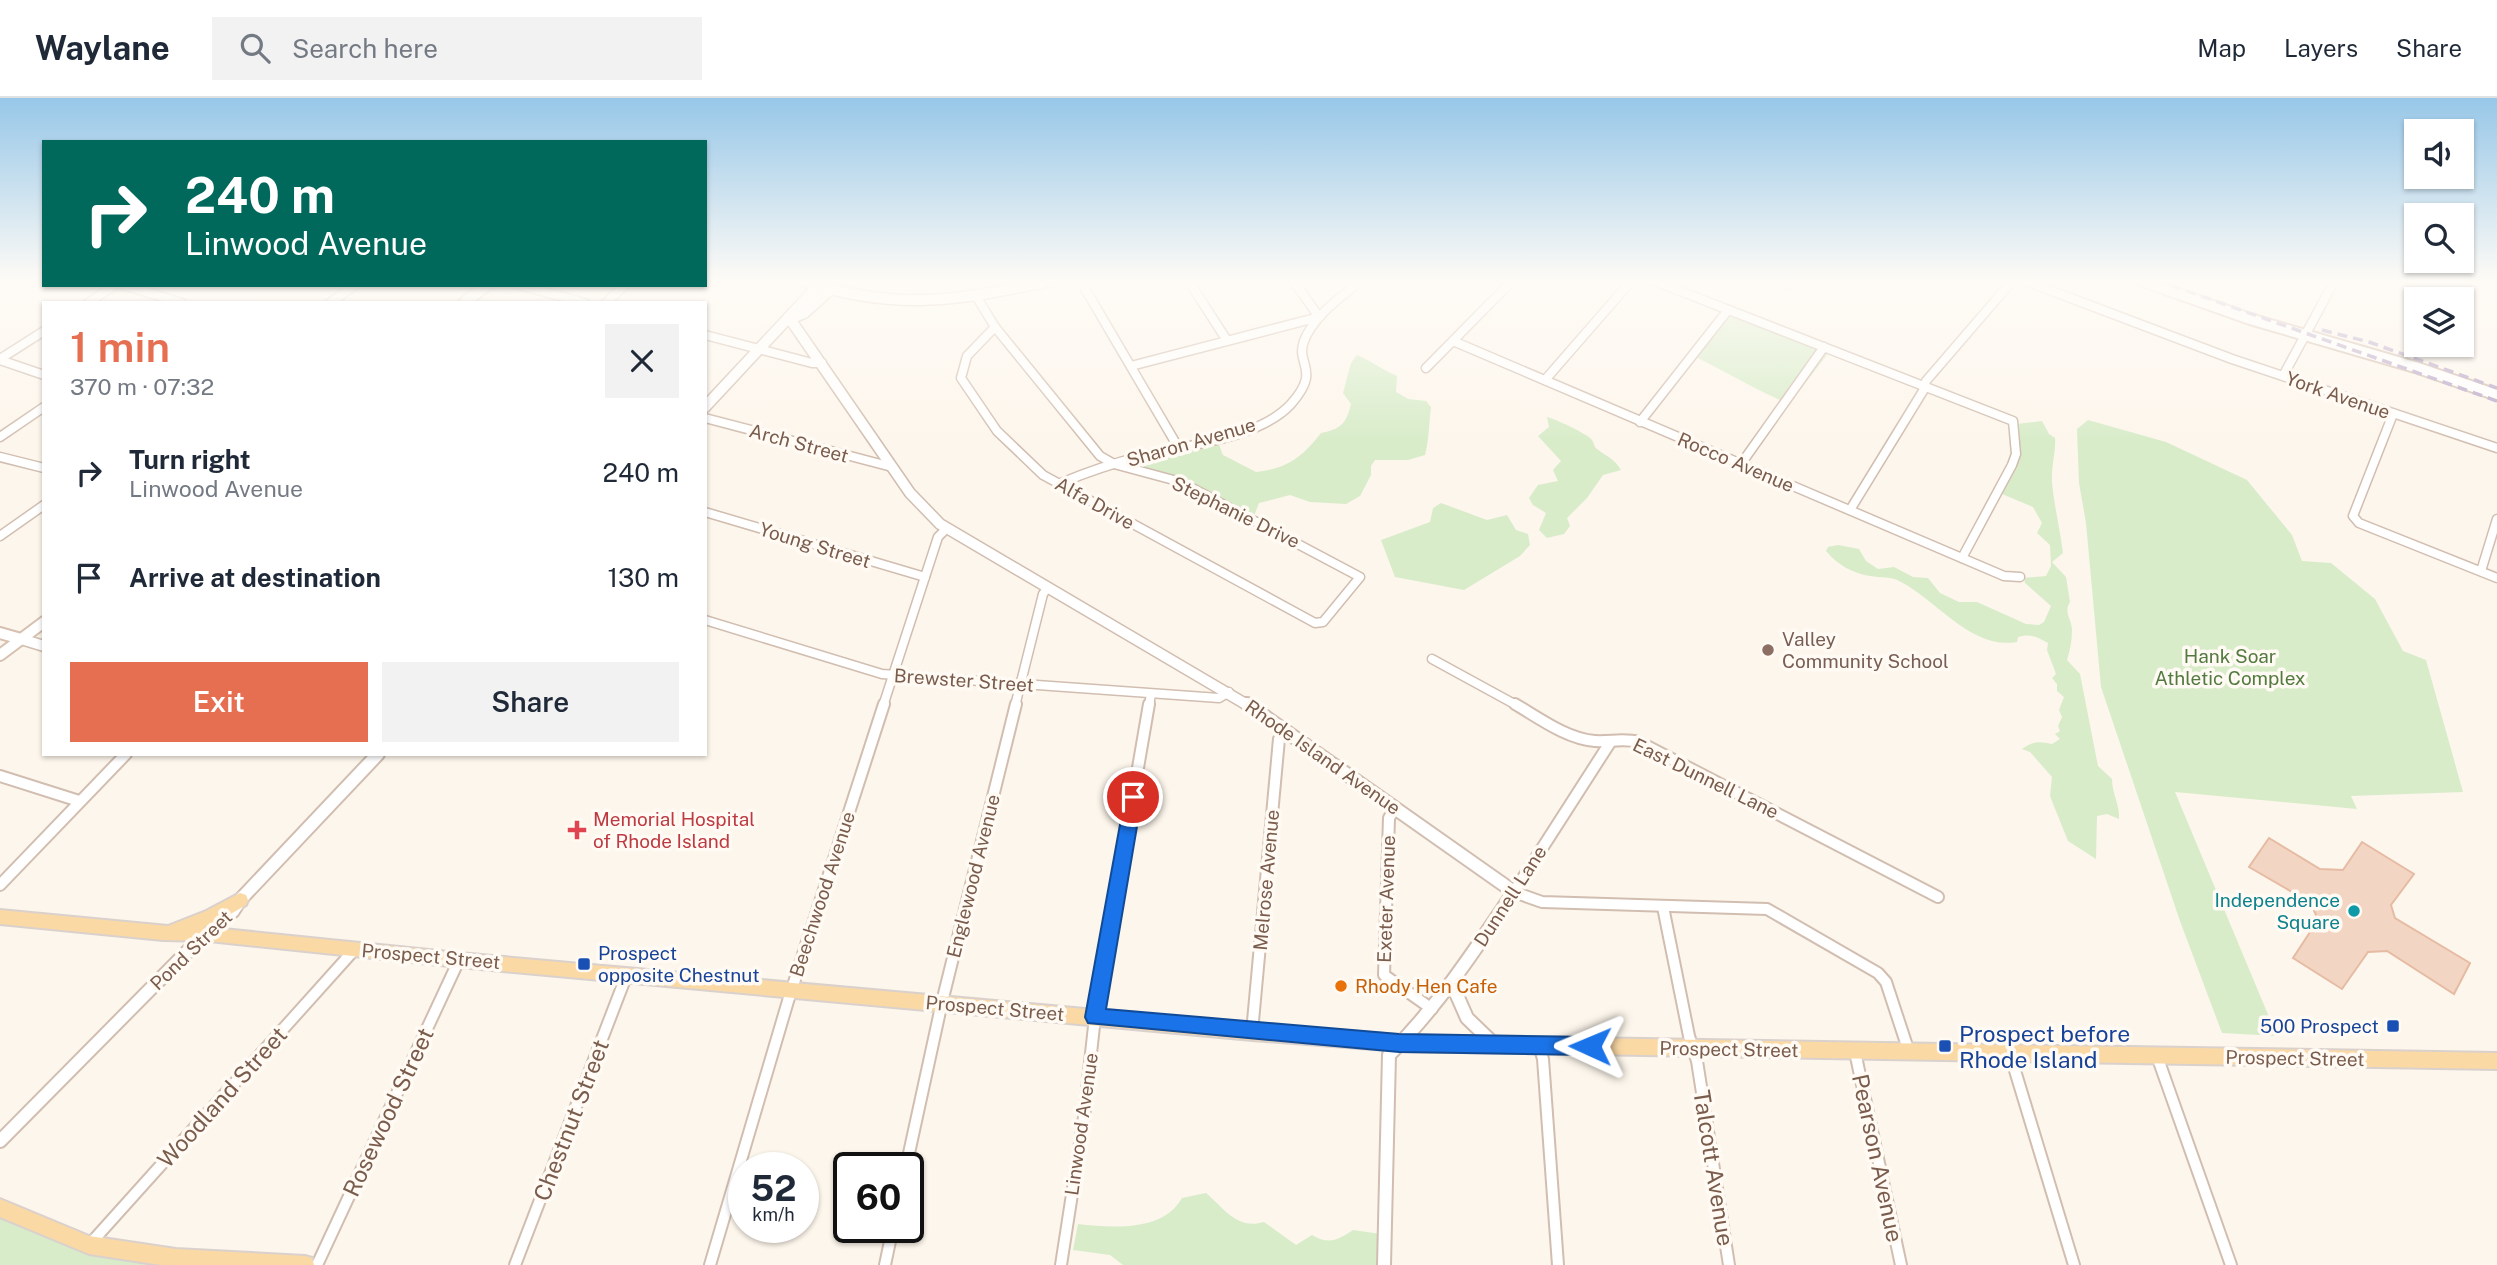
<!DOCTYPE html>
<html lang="en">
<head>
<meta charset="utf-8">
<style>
	body { margin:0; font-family:"Public Sans",sans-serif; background:#f2f2f3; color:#1f2937; height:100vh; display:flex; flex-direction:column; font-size:26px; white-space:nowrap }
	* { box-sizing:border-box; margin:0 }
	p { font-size:23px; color:#747a83 }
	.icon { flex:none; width:38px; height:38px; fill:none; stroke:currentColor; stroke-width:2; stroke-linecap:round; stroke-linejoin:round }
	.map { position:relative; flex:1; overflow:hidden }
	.sheet { position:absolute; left:42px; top:203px; width:665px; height:455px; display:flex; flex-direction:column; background:#fff; border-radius:0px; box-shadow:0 2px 5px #0004 }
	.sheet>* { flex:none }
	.hud { position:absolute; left:42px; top:42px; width:665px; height:147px; border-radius:0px; box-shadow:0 2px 5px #0004; background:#00695c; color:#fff; overflow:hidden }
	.controls { position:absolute; left:2404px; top:21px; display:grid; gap:14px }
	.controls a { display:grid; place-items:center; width:70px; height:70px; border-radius:0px; background:#fff; box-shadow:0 2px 5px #0004; font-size:35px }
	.speed { position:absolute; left:728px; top:1054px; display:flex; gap:14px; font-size:35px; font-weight:700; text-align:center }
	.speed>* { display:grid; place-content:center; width:91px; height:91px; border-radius:50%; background:#fff; box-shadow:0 2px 5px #0004; line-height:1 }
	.speed small { font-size:18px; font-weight:400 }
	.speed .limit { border:4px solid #111; border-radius:10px; background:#fff; color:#111 }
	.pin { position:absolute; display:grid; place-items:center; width:60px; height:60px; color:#fff; margin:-30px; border:4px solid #fff; border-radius:50%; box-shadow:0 2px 7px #0007 }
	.me { position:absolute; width:77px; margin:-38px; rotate:271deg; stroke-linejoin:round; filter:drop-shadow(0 0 5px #0008) }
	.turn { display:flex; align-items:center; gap:24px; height:147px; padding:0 28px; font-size:32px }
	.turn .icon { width:91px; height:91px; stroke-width:2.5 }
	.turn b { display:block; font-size:49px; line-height:60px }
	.round { display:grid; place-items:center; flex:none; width:74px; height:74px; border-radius:0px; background:#f2f2f3 }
	.headline { display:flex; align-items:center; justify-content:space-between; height:119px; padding:0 28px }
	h1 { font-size:42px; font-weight:600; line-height:52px; color:#e76f51 }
	.cta { display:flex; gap:14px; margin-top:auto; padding:14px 28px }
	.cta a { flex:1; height:80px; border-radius:0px; background:#e76f51; color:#fff; font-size:28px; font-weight:600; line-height:80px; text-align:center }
	.cta a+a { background:#f2f2f3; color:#1f2937 }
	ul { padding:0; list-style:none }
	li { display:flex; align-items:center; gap:21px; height:105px; padding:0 28px }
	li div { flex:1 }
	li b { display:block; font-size:26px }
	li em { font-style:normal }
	header { display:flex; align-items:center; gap:42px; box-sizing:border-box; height:98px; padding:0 35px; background:#fff; border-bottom:2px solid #e0e1e3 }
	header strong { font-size:33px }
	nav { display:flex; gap:38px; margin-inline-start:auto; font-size:24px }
	.search { width:490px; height:63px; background:#f2f2f3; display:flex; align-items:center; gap:18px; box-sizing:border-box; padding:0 24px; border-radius:0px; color:#747a83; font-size:26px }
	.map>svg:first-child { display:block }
	.green { fill:#d8ecc9 }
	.building { fill:#f3d5c3; stroke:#e6bba3; stroke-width:2 }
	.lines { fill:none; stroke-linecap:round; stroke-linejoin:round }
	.minor-far1-casing { stroke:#d1beb0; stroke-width:11 }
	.minor-casing { stroke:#d1beb0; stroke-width:14 }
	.tertiary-far1-casing { stroke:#d1beb0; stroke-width:13 }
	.tertiary-casing { stroke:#d1beb0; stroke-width:16 }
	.secondary-casing { stroke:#d6c0b0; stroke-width:14 }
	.primary-casing { stroke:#dad1cd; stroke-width:4 }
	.minor-far1 { stroke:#fff; stroke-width:8 }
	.minor { stroke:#fff; stroke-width:10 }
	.tertiary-far1 { stroke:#fff; stroke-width:10 }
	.tertiary { stroke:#fff; stroke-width:12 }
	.secondary { stroke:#fff; stroke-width:10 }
	.primary { fill:#fbd9a5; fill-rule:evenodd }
	.rail { stroke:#b9a8c9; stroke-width:3.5; stroke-dasharray:10 6; stroke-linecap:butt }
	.route { fill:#1a73e8; stroke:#114b97; stroke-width:2 }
	.education-dot { fill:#8d6e63; stroke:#fffaf3; stroke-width:2.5 }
	.health-dot { fill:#e0444e; stroke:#fffaf3; stroke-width:2.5 }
	.culture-dot { fill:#0f9aa8; stroke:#fffaf3; stroke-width:2.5 }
	.transit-dot { fill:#1a4fb4; stroke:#fffaf3; stroke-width:2.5 }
	.food-dot { fill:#e8710a; stroke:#fffaf3; stroke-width:2.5 }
	.labels { text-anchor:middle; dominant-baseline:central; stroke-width:7; stroke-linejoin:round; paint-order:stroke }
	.street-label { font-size:19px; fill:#7a5c4d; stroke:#fffaf3 }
	.education-label { font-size:19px; fill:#785e54; stroke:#fffaf3; text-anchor:start }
	.park-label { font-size:19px; fill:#537a41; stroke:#fffaf3 }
	.health-label { font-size:19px; fill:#be3a42; stroke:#fffaf3; text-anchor:start }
	.culture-label { font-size:19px; fill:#0d838f; stroke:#fffaf3; text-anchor:end }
	.transit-label { font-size:19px; fill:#164399; stroke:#fffaf3; text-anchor:start }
	.food-label { font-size:19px; fill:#c56008; stroke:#fffaf3; text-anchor:start }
	.near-transit-label { font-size:23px; fill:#164399; stroke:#fffaf3; text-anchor:start }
	.near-street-label { font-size:23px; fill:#7a5c4d; stroke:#fffaf3 }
</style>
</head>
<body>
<header>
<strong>Waylane</strong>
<div class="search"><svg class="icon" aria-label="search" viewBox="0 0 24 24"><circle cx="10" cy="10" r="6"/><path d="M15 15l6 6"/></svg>Search here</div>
<nav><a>Map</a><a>Layers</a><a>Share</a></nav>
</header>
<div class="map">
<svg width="2497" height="1167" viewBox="0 0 2497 1167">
	<rect width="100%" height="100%" fill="#fdf6ec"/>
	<g class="green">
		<path d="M1732,213L1831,252L1789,306C1756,292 1728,275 1696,259Z"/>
		<path d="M1357,257C1372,263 1382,272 1397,278L1396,294L1408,301L1426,303L1431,309C1429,325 1429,342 1425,357L1408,362H1375L1371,368V377L1360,398L1346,406L1310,404L1290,397L1259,405L1254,418L1239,414L1179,383L1139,370L1143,360L1216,339L1223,357L1256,374C1287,371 1302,359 1321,335C1341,331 1346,326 1351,306L1343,295L1351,265Z"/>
		<path d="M1547,319C1555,321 1588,336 1592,342C1594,345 1594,349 1597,351C1607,359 1614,360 1621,372L1603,377L1587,400L1567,420L1570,428L1564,436L1547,440L1539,432L1546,415L1533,407L1529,400L1538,387L1558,383L1553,372L1561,363L1538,338L1549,329Z"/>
		<polygon points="2088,322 2166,344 2247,382 2292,437 2302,463 2331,465 2375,501 2403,553 2426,562 2463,694 2351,698 2357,711 2175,694 2277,938 2222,935 2180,823 2101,589 2086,425 2079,385 2077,331"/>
		<path d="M2042,323L2049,336L2055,340C2056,353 2051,369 2052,384C2054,407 2060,431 2063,455L2052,464L2066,479L2070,504C2063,515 2072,521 2072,532C2072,543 2070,552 2067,562L2080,576L2098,668L2112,681C2112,695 2120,708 2119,721L2107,716L2097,718L2096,761L2068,743L2050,698L2052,679L2030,654L2022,651C2033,643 2039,643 2052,646L2060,641L2055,636L2060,633L2058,628L2062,619L2059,612L2064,599L2057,593V586L2052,580L2056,576L2047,552L2048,545C2038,539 2029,535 2018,539L2017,544C1971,552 1938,503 1901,484C1891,478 1881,480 1870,478C1852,475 1838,467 1826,453L1828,449L1838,447L1859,451L1866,463L1878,471L1894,469L1913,479L1928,480L1940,495L1959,504H1977L2026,526L2039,527L2044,524L2051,508L2025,485L2024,480L2046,478L2051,468L2050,447L2037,435L2042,425L2033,409L2002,396L2019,362L2017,326Z"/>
		<polygon points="1441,405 1487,422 1507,417 1516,432 1528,436 1530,447 1520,458 1464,492 1395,479 1381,442 1430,424 1433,410"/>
		<path d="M1206,1095C1225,1111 1237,1132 1264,1124L1296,1147L1312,1137C1329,1147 1338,1142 1353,1132L1388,1137L1390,1167H1123L1110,1157L1073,1152L1078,1126C1112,1130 1163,1134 1182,1100Z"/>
		<polygon points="0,1116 146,1156 155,1167 0,1167"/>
	</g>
	<polygon class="building" points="2269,740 2320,771 2343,772 2362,744 2414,776 2391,807 2395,820 2470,865 2454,896 2387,853 2368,854 2342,891 2293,860 2318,822 2311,805 2249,769"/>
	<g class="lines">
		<defs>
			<g id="minor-far1">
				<polyline points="1080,182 1178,349"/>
				<polyline points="1188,182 1226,241"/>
				<polyline points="1652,182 2013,323 2016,356 2012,367 1962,460"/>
				<polyline points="2023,182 2232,261 2497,350"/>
				<polyline points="123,187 182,205"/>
				<polyline points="519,187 585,205"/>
				<polyline points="1787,187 1791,182"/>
				<polyline points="976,198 995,229"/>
				<polyline points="88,205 115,187"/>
				<polyline points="330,205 355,187"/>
				<polyline points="606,205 625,187"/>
				<polygon points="995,229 1100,358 1114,366 1181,384 1360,479 1323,524 1315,525 1043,377 997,333 961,280 967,258"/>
				<polyline points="705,237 812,265 822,265"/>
				<polyline points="1453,243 2004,478 2020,479"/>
				<polyline points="0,261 44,233"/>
				<polyline points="0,262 44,277"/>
				<polyline points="1131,268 1319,219 1293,182"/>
				<polyline points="1426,270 1513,182"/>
				<polyline points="2283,278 2335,182"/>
				<polyline points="1545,282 1632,182"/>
				<polyline points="2393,316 2353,418 2359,425 2497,480"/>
				<polyline points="705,320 892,369"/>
				<polyline points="1640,324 1728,212"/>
				<polyline points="0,339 44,309"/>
				<polyline points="0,359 44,370"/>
				<polyline points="1741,366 1824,249"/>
				<path d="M1061,385C1087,374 1114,365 1142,358C1185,347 1259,341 1291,306C1322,271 1295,267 1304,243C1314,217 1341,199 1362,182"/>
				<polyline points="1850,412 1923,293 1926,283 2013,182"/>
				<polyline points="705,414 925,479"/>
				<polyline points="0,438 44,407"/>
				<polyline points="2481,473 2497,421"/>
				<polyline points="705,522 882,576 1219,600 1229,594"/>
				<polyline points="1432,561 1518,608"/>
				<polyline points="883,608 938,439 947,430"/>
				<polyline points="1015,608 1043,496 1048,489"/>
				<polyline points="1149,608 1151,596"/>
			</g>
			<g id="minor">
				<path d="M1515,606C1539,620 1567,641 1595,643C1610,644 1624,640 1639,644L1938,799"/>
				<polyline points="1611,643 1514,794 1542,804 1767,811 1878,875 1886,884 1909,954"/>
				<polyline points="0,678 79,703"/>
				<polyline points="1395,710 1389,720 1384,877 1432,911"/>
				<polyline points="0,787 126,656"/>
				<polyline points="1663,809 1689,938 1697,963 1729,1167"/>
				<polyline points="1252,934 1279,641 1286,632"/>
				<polyline points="1539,947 1543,961 1558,1167"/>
				<polyline points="1855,954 1901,1167"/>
				<polyline points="2010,956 2074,1167"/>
				<polyline points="2157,958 2231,1167"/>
				<polyline points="906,1069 942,904 1016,606"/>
				<polyline points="90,1146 355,851"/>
				<polyline points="317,1167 459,862"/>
				<polyline points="515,1167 627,876"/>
				<polyline points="710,1167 788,903 884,606"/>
				<polyline points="885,1167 893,1129"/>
				<polyline points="1061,1167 1084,1019 1095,919 1149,606"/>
			</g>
			<g id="tertiary-far1">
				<path d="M799,182C897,214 956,203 1054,182"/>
				<polyline points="790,221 910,395 940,426 1249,608"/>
				<polyline points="790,221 804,215 829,193"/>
				<polyline points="705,309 817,189"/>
				<polyline points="21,541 44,548"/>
			</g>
			<g id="tertiary">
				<path d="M1247,606L1514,794C1475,852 1438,908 1389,957L1384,1167"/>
				<polyline points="1452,886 1467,920 1494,946"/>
				<polyline points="0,1043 191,850 233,813 240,802 378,656"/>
			</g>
			<g id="secondary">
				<polyline points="2140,182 2250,221 2415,269 2497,297"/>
				<polyline points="464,205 487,187"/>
				<polyline points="0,535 21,541"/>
				<polyline points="0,557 44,524"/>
			</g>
			<g id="primary">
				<polygon points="240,795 246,797 248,802 246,807 217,824 203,829 459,855 1252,926 1399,937 2497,955 2497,971 1399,953 1252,942 459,869 209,843 163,842 0,826 0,812 168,828 206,813"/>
				<polygon points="0,1101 89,1138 176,1151 305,1158 312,1160 314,1167 161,1167 89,1156 0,1119"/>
			</g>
		</defs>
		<use href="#minor-far1" class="minor-far1-casing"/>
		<use href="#minor" class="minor-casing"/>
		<use href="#tertiary-far1" class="tertiary-far1-casing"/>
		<use href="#tertiary" class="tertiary-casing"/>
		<use href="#secondary" class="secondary-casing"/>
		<use href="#primary" class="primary-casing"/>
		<use href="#minor-far1" class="minor-far1"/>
		<use href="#minor" class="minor"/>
		<use href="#tertiary-far1" class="tertiary-far1"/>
		<use href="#tertiary" class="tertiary"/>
		<use href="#secondary" class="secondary"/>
		<use href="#primary" class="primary"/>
		<g class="rail">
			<polyline points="2156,182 2497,303"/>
			<polyline points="2322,232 2369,244 2497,290"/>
		</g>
	</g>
	<linearGradient id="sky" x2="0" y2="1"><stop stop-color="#97c7e8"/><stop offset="0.53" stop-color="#fefbf6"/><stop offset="1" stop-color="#fefbf6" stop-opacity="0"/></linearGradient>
	<rect width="2497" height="345" fill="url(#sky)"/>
	<polygon class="route" points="1133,692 1139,694 1142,699 1106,911 1399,936 1590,939 1597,942 1600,948 1597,955 1590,957 1399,954 1088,925 1085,919 1125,699 1127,694"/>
	<circle class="education-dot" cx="1768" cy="552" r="7"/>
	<path class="health-dot" d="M573.5 721.5h7v7h7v7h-7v7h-7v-7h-7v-7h7z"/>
	<circle class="culture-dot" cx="2354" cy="813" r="7"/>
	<g class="transit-dot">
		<rect x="577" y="859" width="14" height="14" rx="3.5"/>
		<rect x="2386" y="921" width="14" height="14" rx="3.5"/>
		<rect x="1938" y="941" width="14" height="14" rx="3.5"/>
	</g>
	<circle class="food-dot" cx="1341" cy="888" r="7"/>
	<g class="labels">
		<g class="street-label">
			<text transform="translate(2338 297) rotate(19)">York Avenue</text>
			<text transform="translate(1191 344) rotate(-16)">Sharon Avenue</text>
			<text transform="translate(799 345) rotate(15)">Arch Street</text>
			<text transform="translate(1736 364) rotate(23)">Rocco Avenue</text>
			<text transform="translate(1095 405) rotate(29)">Alfa Drive</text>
			<text transform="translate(1236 414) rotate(26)">Stephanie Drive</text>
			<text transform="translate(815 447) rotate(17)">Young Street</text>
			<text transform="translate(964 582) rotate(4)">Brewster Street</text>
			<text transform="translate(1323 659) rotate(35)">Rhode Island Avenue</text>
			<text transform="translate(1706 680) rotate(26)">East Dunnell Lane</text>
			<text transform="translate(973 778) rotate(-76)">Englewood Avenue</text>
			<text transform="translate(1266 782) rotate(-85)">Melrose Avenue</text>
			<text transform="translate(822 796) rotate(-72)">Beechwood Avenue</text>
			<text transform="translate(1510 798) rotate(-57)">Dunnell Lane</text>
			<text transform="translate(1386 801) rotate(-88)">Exeter Avenue</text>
			<text transform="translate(191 852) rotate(-44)">Pond Street</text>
			<text transform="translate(431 858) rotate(5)">Prospect Street</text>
			<text transform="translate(995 910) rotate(5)">Prospect Street</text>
			<text transform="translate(1729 951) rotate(1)">Prospect Street</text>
			<text transform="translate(2295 960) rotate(1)">Prospect Street</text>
			<text transform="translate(1081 1026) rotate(-82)">Linwood Avenue</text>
		</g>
		<g class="education-label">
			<text x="1782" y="541">Valley<tspan x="1782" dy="22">Community School</tspan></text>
		</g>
		<g class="park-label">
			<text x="2230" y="558">Hank Soar<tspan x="2230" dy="22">Athletic Complex</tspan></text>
		</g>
		<g class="health-label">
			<text x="593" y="721">Memorial Hospital<tspan x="593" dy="22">of Rhode Island</tspan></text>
		</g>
		<g class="culture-label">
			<text x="2340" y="802">Independence<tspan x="2340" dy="22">Square</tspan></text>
		</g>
		<g class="transit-label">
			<text x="598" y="855">Prospect<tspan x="598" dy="22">opposite Chestnut</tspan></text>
			<text x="2379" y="928" text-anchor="end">500 Prospect</text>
		</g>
		<g class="food-label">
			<text x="1355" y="888">Rhody Hen Cafe</text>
		</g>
		<g class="near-transit-label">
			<text x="1959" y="935">Prospect before<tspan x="1959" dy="26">Rhode Island</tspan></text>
		</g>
		<g class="near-street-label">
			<text transform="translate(222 999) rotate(-48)">Woodland Street</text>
			<text transform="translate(388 1014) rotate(-65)">Rosewood Street</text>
			<text transform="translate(571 1022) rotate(-69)">Chestnut Street</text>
			<text transform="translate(1878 1060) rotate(78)">Pearson Avenue</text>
			<text transform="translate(1714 1070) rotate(81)">Talcott Avenue</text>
		</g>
	</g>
</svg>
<div class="controls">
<a><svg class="icon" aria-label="sound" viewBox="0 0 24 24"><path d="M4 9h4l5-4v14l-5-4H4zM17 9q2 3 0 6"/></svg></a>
<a><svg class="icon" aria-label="search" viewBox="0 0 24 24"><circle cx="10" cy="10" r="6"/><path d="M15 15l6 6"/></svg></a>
<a><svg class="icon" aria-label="layers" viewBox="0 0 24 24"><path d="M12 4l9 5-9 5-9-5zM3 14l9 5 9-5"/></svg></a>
</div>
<div class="speed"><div>52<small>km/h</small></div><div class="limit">60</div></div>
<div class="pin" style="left:1133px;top:699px;background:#d93025"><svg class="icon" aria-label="arrive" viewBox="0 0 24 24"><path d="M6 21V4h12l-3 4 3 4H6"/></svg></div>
<svg class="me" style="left:1590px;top:948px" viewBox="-20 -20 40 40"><path d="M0-17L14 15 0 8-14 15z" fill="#1a73e8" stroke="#fff" stroke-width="4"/></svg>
<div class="hud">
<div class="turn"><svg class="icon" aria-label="right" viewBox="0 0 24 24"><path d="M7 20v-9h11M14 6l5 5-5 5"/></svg><div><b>240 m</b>Linwood Avenue</div></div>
</div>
<section class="sheet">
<div class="headline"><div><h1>1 min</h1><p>370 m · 07:32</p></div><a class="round"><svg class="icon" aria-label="close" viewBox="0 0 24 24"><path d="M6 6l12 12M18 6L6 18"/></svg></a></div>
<ul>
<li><svg class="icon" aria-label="right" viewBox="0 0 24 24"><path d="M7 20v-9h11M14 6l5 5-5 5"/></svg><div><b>Turn right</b><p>Linwood Avenue</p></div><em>240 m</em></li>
<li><svg class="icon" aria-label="arrive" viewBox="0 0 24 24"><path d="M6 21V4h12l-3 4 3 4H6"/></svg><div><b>Arrive at destination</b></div><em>130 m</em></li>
</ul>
<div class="cta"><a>Exit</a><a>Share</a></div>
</section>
</div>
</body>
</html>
